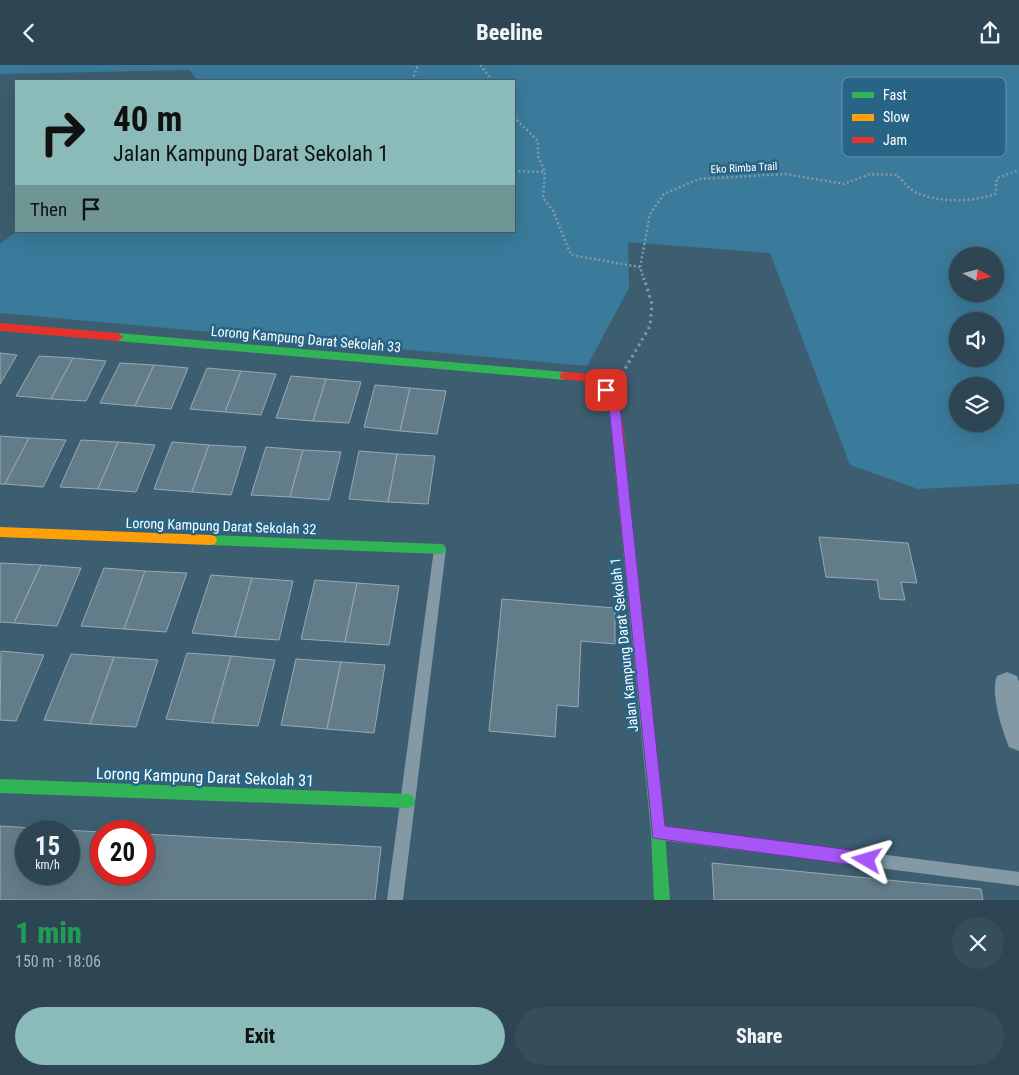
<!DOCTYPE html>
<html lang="en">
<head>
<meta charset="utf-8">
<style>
	body { margin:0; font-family:"Roboto Condensed",sans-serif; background:#364d5a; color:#f1f3f6; height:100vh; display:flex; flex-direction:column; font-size:19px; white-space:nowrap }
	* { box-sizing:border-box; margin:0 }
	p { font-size:16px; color:#a7b1b8 }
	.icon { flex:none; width:28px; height:28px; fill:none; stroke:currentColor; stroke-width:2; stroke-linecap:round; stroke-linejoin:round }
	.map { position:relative; height:835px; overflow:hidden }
	.side { display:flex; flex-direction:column; background:#2e4654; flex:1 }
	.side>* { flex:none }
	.hud { position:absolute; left:15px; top:15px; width:500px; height:152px; border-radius:0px; box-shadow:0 5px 20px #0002,0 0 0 1px #495e6b; background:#8bbbb9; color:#111; overflow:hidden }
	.needle { width:32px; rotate:97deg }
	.buttons { position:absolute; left:949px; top:182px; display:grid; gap:10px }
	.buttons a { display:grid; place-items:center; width:55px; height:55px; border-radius:50%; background:#2e4654; box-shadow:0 5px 20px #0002,0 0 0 1px #495e6b; font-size:25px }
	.speed { position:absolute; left:15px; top:755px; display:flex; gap:10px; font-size:25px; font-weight:700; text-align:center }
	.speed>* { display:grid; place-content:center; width:65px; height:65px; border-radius:50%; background:#2e4654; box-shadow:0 5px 20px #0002,0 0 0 1px #495e6b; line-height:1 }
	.speed small { font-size:12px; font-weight:400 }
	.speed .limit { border:8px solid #d22; background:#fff; color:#111 }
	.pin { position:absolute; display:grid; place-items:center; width:42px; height:42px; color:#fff; margin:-21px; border-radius:10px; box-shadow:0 2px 8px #0006 }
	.me { position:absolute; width:55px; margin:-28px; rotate:277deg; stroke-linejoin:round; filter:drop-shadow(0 0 4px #0008) }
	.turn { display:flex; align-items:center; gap:18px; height:105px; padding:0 15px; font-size:22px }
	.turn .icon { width:65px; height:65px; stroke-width:2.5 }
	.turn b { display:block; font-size:35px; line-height:42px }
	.then { display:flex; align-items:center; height:48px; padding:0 15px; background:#0003; gap:10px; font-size:19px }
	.round { display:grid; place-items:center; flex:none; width:52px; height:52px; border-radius:26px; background:#364d5a }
	.summary { display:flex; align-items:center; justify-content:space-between; height:85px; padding:0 15px }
	h1 { font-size:30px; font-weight:800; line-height:38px; color:#1e9e55 }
	.primary-button { display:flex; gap:10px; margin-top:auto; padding:10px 15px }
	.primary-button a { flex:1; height:58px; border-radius:30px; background:#8bbbb9; color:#111; font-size:20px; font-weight:800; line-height:58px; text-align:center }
	.primary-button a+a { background:#364d5a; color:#f1f3f6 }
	header { display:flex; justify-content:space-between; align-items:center; height:65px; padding:0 15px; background:#2e4654; font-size:22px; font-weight:800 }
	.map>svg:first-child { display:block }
	.green { fill:#3a7a9a; fill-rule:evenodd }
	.building { fill:#637c89; stroke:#97a9b4; fill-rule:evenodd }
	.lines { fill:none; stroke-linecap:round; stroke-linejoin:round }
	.path-far1 { stroke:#839aa6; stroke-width:2.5; stroke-dasharray:2 2.5; stroke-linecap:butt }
	.path { stroke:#839aa6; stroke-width:3; stroke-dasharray:2.5 4; stroke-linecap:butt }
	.lane { fill:#839aa6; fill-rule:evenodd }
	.street { fill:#839aa6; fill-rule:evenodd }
	.fast { fill:#30b455; fill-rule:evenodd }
	.slow { fill:#ff9f0a; fill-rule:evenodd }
	.jam { fill:#e5322d; fill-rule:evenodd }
	.route { fill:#a855f7; stroke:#6d37a1 }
	.labels { text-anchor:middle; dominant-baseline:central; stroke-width:5; stroke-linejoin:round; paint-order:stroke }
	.far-street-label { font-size:11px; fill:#fff; stroke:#286485 }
	.street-label { font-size:14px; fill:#fff; stroke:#286485 }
	.near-street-label { font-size:16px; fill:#fff; stroke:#286485 }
	.key { fill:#286485; stroke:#6892aa; stroke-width:1 }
	.key-label { font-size:14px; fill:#fff }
</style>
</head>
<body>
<header><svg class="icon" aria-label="back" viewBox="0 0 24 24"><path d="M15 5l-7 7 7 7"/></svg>Beeline<svg class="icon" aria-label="share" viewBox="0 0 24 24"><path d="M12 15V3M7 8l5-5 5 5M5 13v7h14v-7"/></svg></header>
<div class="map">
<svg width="1019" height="835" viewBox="0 0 1019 835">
	<rect width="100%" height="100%" fill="#3d5e70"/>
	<path class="green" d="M0,0H1019V419L918,424L850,400L770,188L628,177L629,223L587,301L0,248V179L17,166H514V16H197L190,5L0,9ZM958,191H995V229H958ZM958,256H995V294H958ZM958,321H995V359H958Z"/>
	<g class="building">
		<polygon points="0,288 17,290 0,319"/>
		<polygon points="39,291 73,293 51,334 16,331"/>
		<polygon points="73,293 106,296 86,336 51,334"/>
		<polygon points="120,298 154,300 135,341 100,338"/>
		<polygon points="154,300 188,303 171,344 135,341"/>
		<polygon points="207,303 241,306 225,347 190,344"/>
		<polygon points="241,306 276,309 261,350 225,347"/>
		<polygon points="291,311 326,314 313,356 276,353"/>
		<polygon points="326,314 361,317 349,358 313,356"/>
		<polygon points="375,320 410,323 400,366 364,362"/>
		<polygon points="410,323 446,326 437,369 400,366"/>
		<polygon points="0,371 29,373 5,419 0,419"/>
		<polygon points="29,373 66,375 43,422 5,419"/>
		<polygon points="81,375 118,377 98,424 60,422"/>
		<polygon points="118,377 155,380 136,427 98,424"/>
		<polygon points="172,377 209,380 192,427 154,424"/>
		<polygon points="209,380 246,382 231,430 192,427"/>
		<polygon points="266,382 303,385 290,432 251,430"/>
		<polygon points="303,385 341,387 329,435 290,432"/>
		<polygon points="359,386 397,389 388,437 349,434"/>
		<polygon points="397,389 435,391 428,439 388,437"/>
		<polygon points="819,472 908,478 917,518 901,517 905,535 880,534 877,515 826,512"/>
		<polygon points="0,498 41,500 14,558 0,557"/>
		<polygon points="41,500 81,503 57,561 14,558"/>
		<polygon points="104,503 145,506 124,564 81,561"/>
		<polygon points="145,506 187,508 166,567 124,564"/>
		<polygon points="211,510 252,513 235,572 192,568"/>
		<polygon points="252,513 293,516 279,575 235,572"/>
		<polygon points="315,515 357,518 345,577 301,574"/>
		<polygon points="357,518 399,521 389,580 345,577"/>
		<polygon points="502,534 615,543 615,579 581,576 578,642 557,640 555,672 489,666"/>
		<polygon points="1,586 44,590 16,656 0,655"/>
		<polygon points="187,588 231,591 212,658 166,654"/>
		<polygon points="71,589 114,592 90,659 44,655"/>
		<polygon points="231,591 275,595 258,661 212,658"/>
		<polygon points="114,592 158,595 136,662 90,659"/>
		<polygon points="296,594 341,597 327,664 281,660"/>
		<polygon points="341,597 385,600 374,668 327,664"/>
		<path d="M0,761L101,767V809H144V769L381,782L375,835H0ZM26,766H69V809H26Z"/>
		<polygon points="712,798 981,824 983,835 714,835"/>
	</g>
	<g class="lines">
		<g class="path-far1">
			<polyline points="480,0 493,16"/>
			<polyline points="412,16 418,0"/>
			<polyline points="514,42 516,54 538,76 538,91 545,107 543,133 553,146 571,190 640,202"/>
			<polyline points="514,106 545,107"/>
			<path d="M644,215L640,202L650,149L664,129L699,114L785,109L844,119L870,109L897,110C903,116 910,125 917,128C941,138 972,137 995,129L997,113L1019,105"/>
		</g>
		<polyline class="path" points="622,309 650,261 652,239 644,213"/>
		<g class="lane">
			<polygon points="440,479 444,480 446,484 403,835 387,835 434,484 436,480"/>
			<polygon points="661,761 1019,807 1019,821 661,775 656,773 654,768 656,763"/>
		</g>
		<path class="street" d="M1007,607L1017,611L1019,617V686L1009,682C1002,665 990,628 997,611Z"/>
		<g class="fast">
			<polygon points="118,268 565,307 570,311 565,315 118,276 113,272"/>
			<polygon points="621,400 625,402 627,405 665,768 670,835 654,835 651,768 615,405 617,402"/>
			<polygon points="211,470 440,479 444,480 446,484 444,488 440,489 211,480 207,479 205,475 207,471"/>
			<polygon points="0,714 408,729 413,731 415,736 413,741 408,743 0,728"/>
		</g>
		<polygon class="slow" points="0,462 211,470 215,471 217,475 215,479 211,480 0,472"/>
		<g class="jam">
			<polygon points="0,258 118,268 123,272 118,276 0,266"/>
			<path d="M565,307C574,308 584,307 592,311C627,326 624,373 627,405L625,408H617L615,405C614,377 618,328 585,317C577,314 569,316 561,314L560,311L561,308Z"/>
		</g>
	</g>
	<polygon class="route" points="606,321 609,322 620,342 665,761 867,787 873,789 875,795 873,800 867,802 653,773 609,342 601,325"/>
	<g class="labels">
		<g class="far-street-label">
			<text transform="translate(744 103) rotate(-3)">Eko Rimba Trail</text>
		</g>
		<g class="street-label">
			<text transform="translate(306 274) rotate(5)">Lorong Kampung Darat Sekolah 33</text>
			<text transform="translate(221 461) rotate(2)">Lorong Kampung Darat Sekolah 32</text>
			<text transform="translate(624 580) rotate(-96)">Jalan Kampung Darat Sekolah 1</text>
		</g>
		<g class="near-street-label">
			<text transform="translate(205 712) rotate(2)">Lorong Kampung Darat Sekolah 31</text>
		</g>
	</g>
	<rect x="842" y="12" width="164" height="80" rx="8" class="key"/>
	<rect x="852" y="27" width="22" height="6" fill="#30b455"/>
	<rect x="852" y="49" width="22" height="7" fill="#ff9f0a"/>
	<rect x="852" y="72" width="22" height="6" fill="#e5322d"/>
	<g class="key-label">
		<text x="883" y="35">Fast</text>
		<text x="883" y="57">Slow</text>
		<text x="883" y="80">Jam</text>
	</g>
</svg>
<div class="buttons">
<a><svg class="needle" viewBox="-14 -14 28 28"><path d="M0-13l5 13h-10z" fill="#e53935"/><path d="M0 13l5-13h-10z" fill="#a7b1b8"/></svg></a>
<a><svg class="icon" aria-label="sound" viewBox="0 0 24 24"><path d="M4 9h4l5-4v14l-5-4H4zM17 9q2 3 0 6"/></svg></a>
<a><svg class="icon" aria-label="layers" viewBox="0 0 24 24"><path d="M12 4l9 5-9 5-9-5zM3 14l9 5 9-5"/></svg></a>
</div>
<div class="speed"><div>15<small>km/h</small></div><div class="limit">20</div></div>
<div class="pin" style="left:606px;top:325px;background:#d93025"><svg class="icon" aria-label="arrive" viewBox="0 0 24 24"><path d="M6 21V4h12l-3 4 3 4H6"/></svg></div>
<svg class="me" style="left:867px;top:795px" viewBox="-20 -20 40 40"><path d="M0-17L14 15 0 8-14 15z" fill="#a855f7" stroke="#fff" stroke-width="4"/></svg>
<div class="hud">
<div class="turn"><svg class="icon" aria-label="right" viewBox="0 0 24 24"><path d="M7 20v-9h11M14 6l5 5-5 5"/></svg><div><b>40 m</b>Jalan Kampung Darat Sekolah 1</div></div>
<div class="then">Then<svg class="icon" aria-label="arrive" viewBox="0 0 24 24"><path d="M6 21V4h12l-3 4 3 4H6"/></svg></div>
</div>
</div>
<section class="side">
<div class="summary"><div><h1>1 min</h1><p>150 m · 18:06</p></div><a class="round"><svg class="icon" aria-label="close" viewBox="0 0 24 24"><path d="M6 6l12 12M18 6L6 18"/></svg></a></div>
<div class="primary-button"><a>Exit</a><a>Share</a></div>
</section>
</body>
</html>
